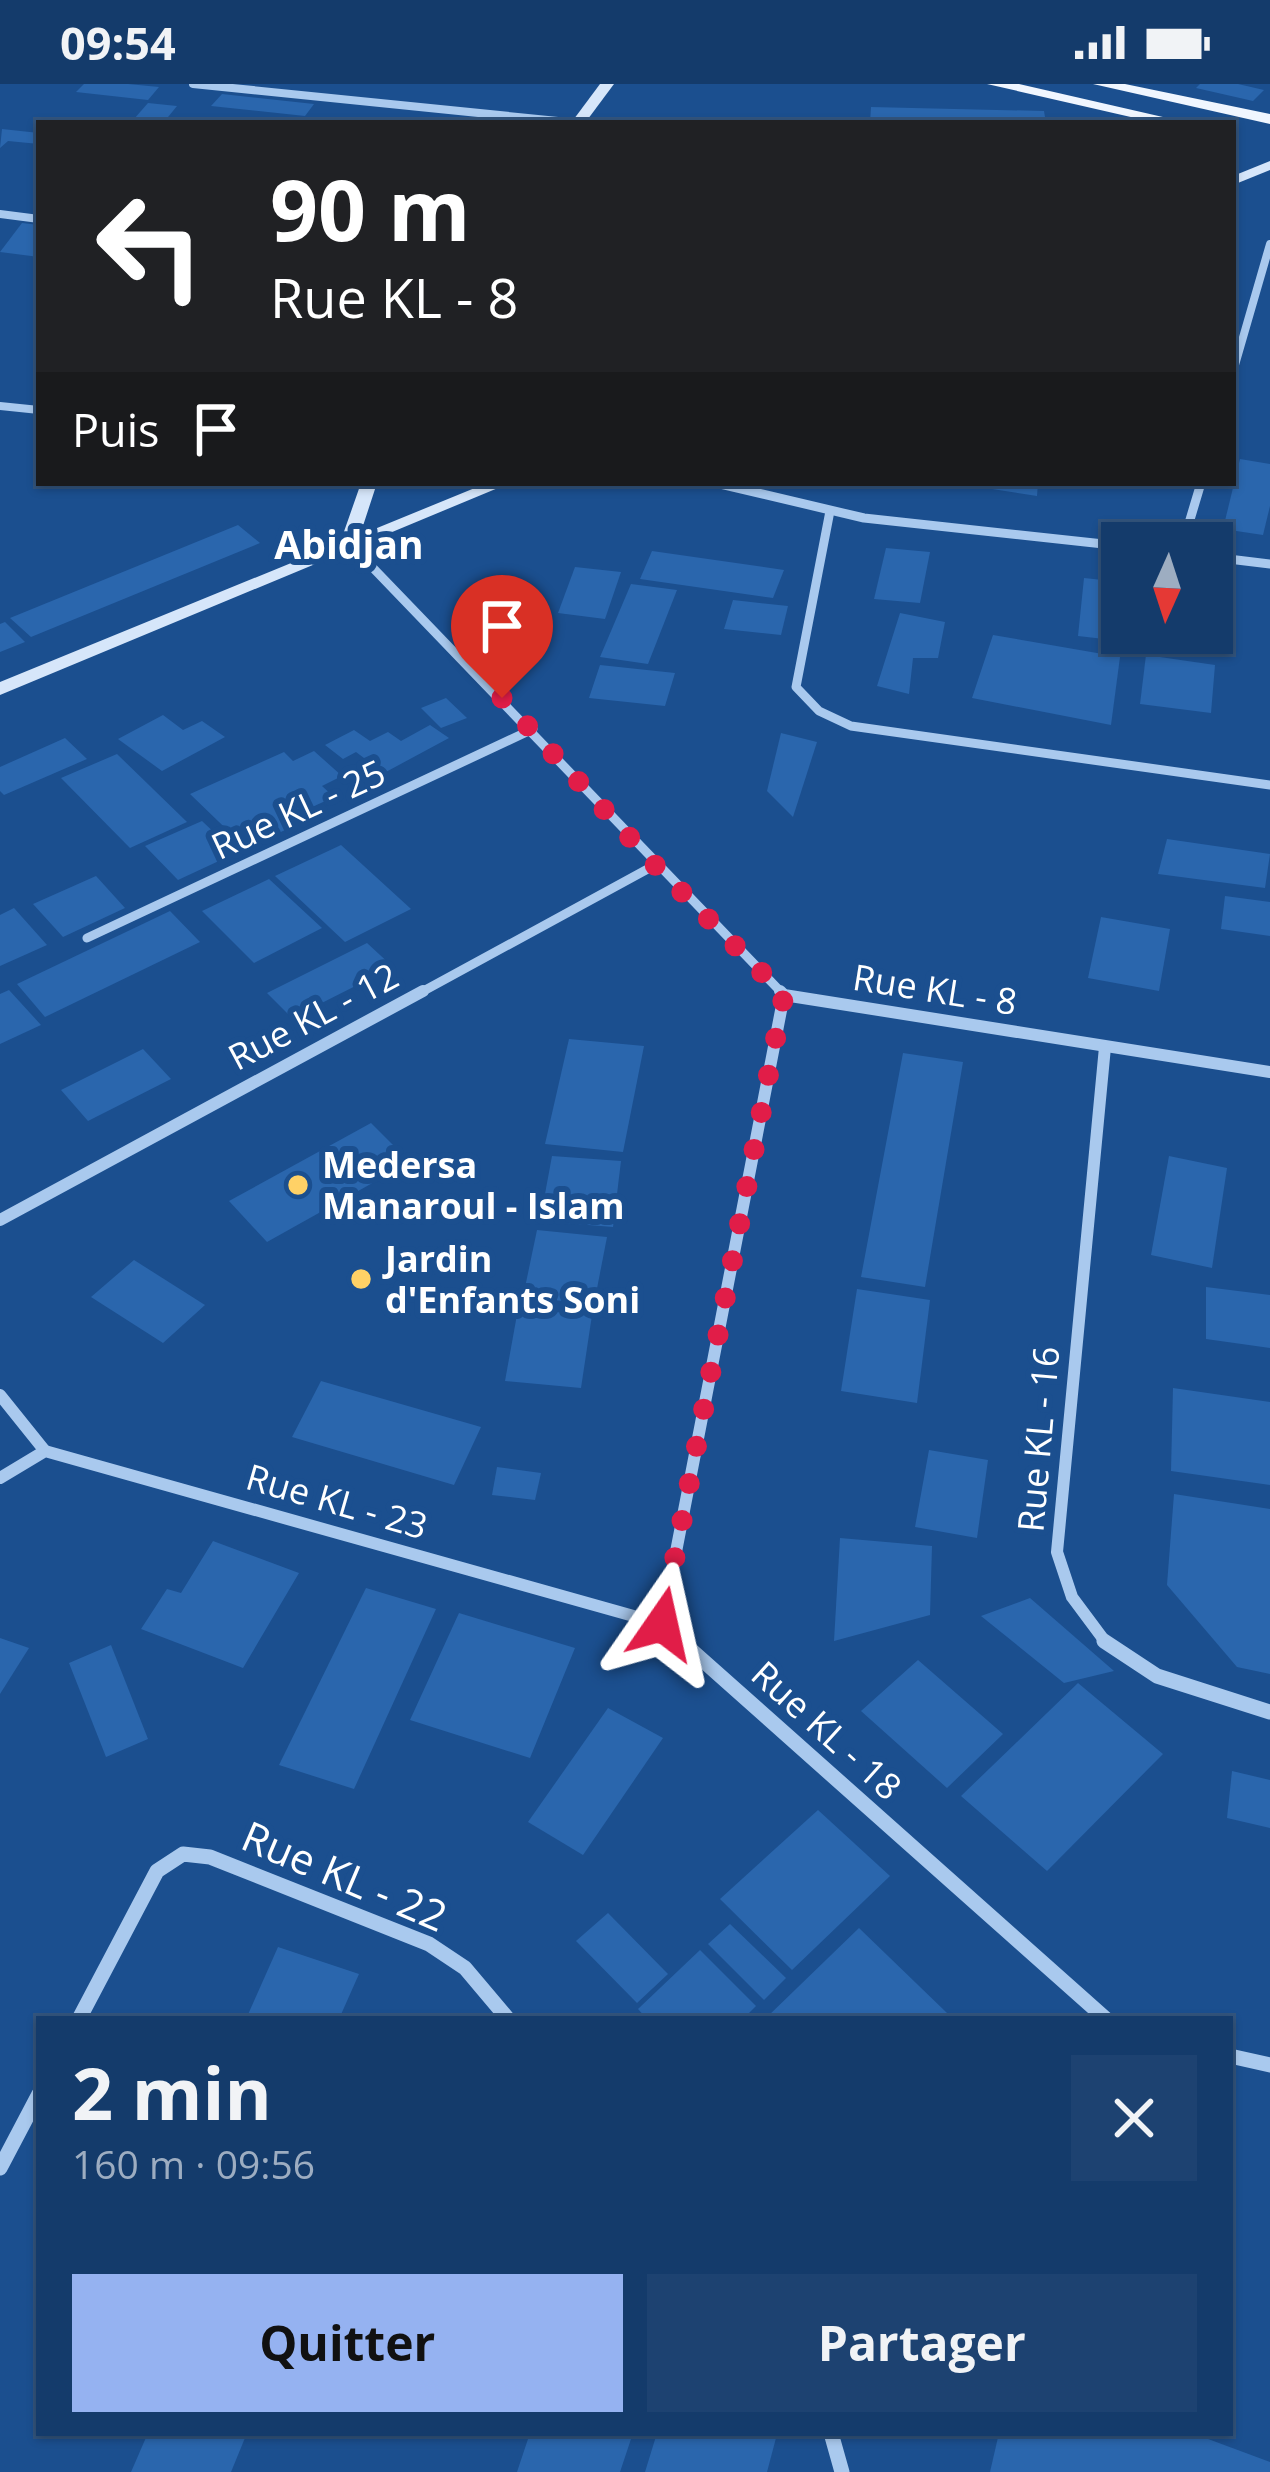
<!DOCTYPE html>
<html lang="fr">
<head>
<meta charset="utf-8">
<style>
	body { margin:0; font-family:"Open Sans",sans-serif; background:#1d4271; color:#f1f3f6; height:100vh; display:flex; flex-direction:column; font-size:45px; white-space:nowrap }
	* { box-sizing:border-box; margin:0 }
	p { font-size:39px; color:#9dadc1 }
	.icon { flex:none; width:66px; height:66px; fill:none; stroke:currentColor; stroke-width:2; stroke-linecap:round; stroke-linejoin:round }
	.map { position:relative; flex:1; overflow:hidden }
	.drawer { position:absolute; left:36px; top:1932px; width:1197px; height:420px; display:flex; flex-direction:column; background:#143b6b; border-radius:0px; box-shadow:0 3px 9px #0004,0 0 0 3px #33557e }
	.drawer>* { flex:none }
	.top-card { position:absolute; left:36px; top:36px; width:1200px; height:366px; border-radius:0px; box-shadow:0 3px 9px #0004,0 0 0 3px #33557e; background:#202124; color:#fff; overflow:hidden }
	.needle { width:78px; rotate:183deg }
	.tools { position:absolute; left:1101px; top:438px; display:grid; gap:24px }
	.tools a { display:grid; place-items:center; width:132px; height:132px; border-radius:0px; background:#143b6b; box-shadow:0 3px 9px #0004,0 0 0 3px #33557e; font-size:60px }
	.pin { position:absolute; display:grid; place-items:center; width:102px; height:102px; color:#fff; margin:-123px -51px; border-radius:50% 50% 50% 0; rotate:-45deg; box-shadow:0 0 12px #0007 }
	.pin .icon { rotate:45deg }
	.me { position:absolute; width:132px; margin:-66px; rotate:11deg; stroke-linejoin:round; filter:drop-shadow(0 0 9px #0008) }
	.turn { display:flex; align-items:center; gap:42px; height:252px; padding:0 36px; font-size:54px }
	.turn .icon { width:156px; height:156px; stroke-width:2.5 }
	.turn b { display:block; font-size:84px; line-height:102px }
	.then { display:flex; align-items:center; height:114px; padding:0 36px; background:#0003; gap:24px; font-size:45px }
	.round { display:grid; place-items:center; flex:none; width:126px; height:126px; border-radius:0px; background:#1d4271 }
	.head { display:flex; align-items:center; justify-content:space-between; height:204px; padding:0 36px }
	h1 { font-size:72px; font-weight:700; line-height:90px }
	.button { display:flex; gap:24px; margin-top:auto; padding:24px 36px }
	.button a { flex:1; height:138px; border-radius:0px; background:#95b2f1; color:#111; font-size:48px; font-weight:700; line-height:138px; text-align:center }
	.button a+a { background:#1d4271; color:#f1f3f6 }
	.status { display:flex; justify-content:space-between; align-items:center; height:84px; padding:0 60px; background:#143b6b; direction:ltr }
	.status svg { height:33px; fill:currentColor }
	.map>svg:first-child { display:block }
	.building { fill:#2a66ad }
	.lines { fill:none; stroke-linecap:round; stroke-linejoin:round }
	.street-far3 { stroke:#a9c9ee; stroke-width:8 }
	.street-far2 { stroke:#a9c9ee; stroke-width:9 }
	.street-far1 { stroke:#a9c9ee; stroke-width:12 }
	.street { stroke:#a9c9ee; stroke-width:15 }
	.secondary { fill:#d6e6fa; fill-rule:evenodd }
	.primary { fill:#f0f6ff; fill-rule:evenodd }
	.route { stroke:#e11d48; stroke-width:21; stroke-dasharray:0 37.8 }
	.poi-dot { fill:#ffd166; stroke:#1b4f8f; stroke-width:4.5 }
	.labels { text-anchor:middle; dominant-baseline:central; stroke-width:12; stroke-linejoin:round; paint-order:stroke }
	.street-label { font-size:36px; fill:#fff; stroke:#1b4f8f }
	.poi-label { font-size:36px; font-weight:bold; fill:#fff; stroke:#1b4f8f; text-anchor:start }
	.far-district-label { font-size:39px; font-weight:bold; fill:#fff; stroke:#1b4f8f }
	.near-street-label { font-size:42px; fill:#fff; stroke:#1b4f8f }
</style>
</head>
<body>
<div class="status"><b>09:54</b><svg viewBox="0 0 49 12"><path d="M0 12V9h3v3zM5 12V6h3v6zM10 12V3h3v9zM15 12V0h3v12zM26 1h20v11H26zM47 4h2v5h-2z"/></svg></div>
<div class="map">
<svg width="1270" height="2388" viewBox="0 0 1270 2388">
	<rect width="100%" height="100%" fill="#1b4f8f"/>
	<g class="building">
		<polygon points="84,0 128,0 159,3 148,16 76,8"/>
		<polygon points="1200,0 1238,0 1264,6 1253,17 1196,4"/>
		<polygon points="222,10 314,20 305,32 211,22"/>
		<polygon points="148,19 177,22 164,38 134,35"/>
		<polygon points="871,23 1044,27 1046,39 870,39"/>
		<polygon points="2,45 39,49 39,60 8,57 0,64"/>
		<polygon points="22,139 39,141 39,173 0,168"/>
		<polygon points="1240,375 1270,380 1270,422 1263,451 1223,445"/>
		<polygon points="994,399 1038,399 1037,412 992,405"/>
		<polygon points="238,441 260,459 31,553 10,534"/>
		<polygon points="886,464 930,468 920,519 874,515"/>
		<polygon points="652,467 784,486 773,514 640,495"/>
		<polygon points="575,483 621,488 605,535 558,529"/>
		<polygon points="1084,494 1122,498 1122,549 1131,549 1130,558 1078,552"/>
		<polygon points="631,500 677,506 648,580 600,573"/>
		<polygon points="733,516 788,522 781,551 724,545"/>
		<polygon points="900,529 945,538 938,574 913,574 909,610 877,602"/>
		<polygon points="5,538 25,558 0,568 0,540"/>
		<polygon points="1137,549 1184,549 1184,562 1136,557"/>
		<polygon points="993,551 1120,573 1111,641 972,614"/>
		<polygon points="1146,571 1215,581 1211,629 1140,620"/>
		<polygon points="600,581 675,589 665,622 589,614"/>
		<polygon points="446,614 467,634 441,644 421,624"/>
		<polygon points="163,631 183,646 202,637 225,653 162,687 118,655"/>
		<polygon points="430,641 449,654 384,689 356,668 343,675 325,661 354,646 370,657 388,648 401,657"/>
		<polygon points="781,649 817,658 793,733 767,707"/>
		<polygon points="65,654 87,675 4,711 0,707 0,683"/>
		<polygon points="314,667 342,692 322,702 334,713 310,724 318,731 246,764 190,710 284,668 293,677"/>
		<polygon points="117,670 187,738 130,764 61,694"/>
		<polygon points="202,737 236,769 178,796 145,762"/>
		<polygon points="1167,755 1270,770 1265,804 1158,790"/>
		<polygon points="341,761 411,825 345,858 275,792"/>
		<polygon points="96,792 125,824 63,853 33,820"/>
		<polygon points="269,795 322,844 254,879 202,827"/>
		<polygon points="1225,812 1270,818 1270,852 1221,845"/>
		<polygon points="14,824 47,861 0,882 0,831"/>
		<polygon points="170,827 200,858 45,933 17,900"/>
		<polygon points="1101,833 1170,845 1159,907 1088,894"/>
		<polygon points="367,859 393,883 292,934 267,909"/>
		<polygon points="9,906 41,941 0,960 0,910"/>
		<polygon points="569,955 644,962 623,1068 545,1060"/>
		<polygon points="143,965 171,995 88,1037 61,1006"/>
		<polygon points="903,969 963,978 925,1203 861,1193"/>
		<polygon points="371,1039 410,1078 267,1158 229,1117"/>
		<polygon points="552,1072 621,1077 613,1143 540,1137"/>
		<polygon points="1169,1072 1227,1084 1212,1184 1151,1171"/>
		<polygon points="537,1146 607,1153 594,1220 523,1213"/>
		<polygon points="134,1176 205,1221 163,1259 91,1213"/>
		<polygon points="1206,1203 1270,1211 1270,1264 1206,1255"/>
		<polygon points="857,1205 930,1216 917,1319 841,1307"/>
		<polygon points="518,1225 592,1231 581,1304 505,1297"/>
		<polygon points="321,1297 481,1343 454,1401 292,1353"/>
		<polygon points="1173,1304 1270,1318 1270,1401 1171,1387"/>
		<polygon points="929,1366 988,1376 977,1454 915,1443"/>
		<polygon points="497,1383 541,1389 535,1416 492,1411"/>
		<polygon points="1174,1410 1270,1425 1270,1590 1237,1583 1167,1501"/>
		<polygon points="840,1454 932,1462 930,1531 834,1557"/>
		<polygon points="213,1457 299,1489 243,1584 141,1545 167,1505 181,1509"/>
		<polygon points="366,1504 436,1525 354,1705 279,1681"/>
		<polygon points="1030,1514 1114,1587 1064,1599 981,1532"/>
		<polygon points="459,1529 575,1564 530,1674 410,1636"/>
		<polygon points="0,1554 29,1564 0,1610"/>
		<polygon points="111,1561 148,1655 106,1673 69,1579"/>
		<polygon points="918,1576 1003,1650 947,1704 861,1627"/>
		<polygon points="1078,1599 1163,1670 1047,1787 961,1712"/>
		<polygon points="608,1624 663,1654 583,1771 528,1738"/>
		<polygon points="1232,1687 1270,1696 1270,1744 1227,1734"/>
		<polygon points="818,1726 890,1792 792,1886 720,1815"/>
		<polygon points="608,1829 668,1890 637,1919 576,1857"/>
		<polygon points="730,1840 786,1894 764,1916 708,1860"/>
		<polygon points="859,1844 947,1929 941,1935 765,1935"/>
		<polygon points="278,1863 359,1890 339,1935 246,1935"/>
		<polygon points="700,1866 756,1922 743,1935 647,1935 638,1925"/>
		<polygon points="148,2349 247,2349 231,2388 131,2388"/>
		<polygon points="530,2349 633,2349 620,2388 517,2388"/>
		<polygon points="657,2349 764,2349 776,2354 767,2388 645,2388"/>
		<polygon points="999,2349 1192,2349 1270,2378 1270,2388 990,2388"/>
	</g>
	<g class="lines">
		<g class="street-far3">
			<polyline points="193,0 578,39"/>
			<polyline points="0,130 39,135"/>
			<polyline points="1233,288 1270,160"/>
			<polyline points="0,322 39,326"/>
			<polyline points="716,399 720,400"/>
		</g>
		<g class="street-far2">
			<polyline points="716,399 864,434 1122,462"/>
			<polyline points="830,427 796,603 819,627 851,642 1270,701"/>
			<polyline points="349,459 783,910"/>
			<polyline points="1183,459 1201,399"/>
			<polyline points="1212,473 1270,480"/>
			<polyline points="87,854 533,645"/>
			<polyline points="418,910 655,781"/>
		</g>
		<g class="street-far1">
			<polyline points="780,907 784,911 1270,988"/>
			<polyline points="1105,963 1057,1468 1072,1513 1107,1560"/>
			<polyline points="0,1136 423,907"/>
			<polyline points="0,1311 45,1367"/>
			<polyline points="0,1394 45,1367 662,1540"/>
			<polyline points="684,1560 662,1540 784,911"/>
		</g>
		<g class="street">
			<polyline points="681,1557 1106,1935"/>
			<polyline points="1104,1557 1157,1592 1270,1628"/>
			<polyline points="79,1935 157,1787 183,1770 210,1773 429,1860 465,1884 508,1935"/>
			<polyline points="1230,1972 1270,1981"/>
			<polyline points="0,2084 39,2010"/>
			<polyline points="831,2349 842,2388"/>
		</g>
		<g class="secondary">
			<polygon points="600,0 614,0 585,39 571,39"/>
			<polygon points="1270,77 1270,86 1233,101 1233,92"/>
			<polygon points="361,399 377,399 360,451 487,399 510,399 0,611 0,598 340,459"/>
		</g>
		<g class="primary">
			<polygon points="987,0 1019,0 1189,39 1157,39"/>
			<polygon points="1093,0 1125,0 1270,30 1270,40"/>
		</g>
	</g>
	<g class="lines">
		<polyline class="route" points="502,614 655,781 784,911 662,1540"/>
	</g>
	<g class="poi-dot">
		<circle cx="298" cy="1101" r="12"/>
		<circle cx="361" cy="1195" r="12"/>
	</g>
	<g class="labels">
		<g class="street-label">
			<text transform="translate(298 725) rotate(-25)">Rue KL - 25</text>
			<text transform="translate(935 905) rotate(9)">Rue KL - 8</text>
			<text transform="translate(313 932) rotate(-28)">Rue KL - 12</text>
			<text transform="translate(1038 1355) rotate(-85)">Rue KL - 16</text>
			<text transform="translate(337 1417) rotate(16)">Rue KL - 23</text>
			<text transform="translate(827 1646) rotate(42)">Rue KL - 18</text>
		</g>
		<g class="poi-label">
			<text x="322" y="1080">Medersa<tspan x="322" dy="41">Manaroul - Islam</tspan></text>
			<text x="385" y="1174">Jardin<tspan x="385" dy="41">d'Enfants Soni</tspan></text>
		</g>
		<g class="far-district-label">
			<text x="349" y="459">Abidjan</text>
		</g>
		<g class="near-street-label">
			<text transform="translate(345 1791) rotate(23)">Rue KL - 22</text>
		</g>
	</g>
</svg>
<div class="tools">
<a><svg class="needle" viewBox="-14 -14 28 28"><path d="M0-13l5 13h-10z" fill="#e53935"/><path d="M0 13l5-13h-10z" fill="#9dadc1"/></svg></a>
</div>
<div class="pin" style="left:502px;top:614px;background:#d93025"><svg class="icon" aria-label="arrive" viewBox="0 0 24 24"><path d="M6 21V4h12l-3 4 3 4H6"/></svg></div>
<svg class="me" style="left:662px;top:1540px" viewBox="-20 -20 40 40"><path d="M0-17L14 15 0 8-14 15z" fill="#e11d48" stroke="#fff" stroke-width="4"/></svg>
<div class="top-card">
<div class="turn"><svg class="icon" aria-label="left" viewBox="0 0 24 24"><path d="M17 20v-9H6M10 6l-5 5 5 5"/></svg><div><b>90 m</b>Rue KL - 8</div></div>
<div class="then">Puis<svg class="icon" aria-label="arrive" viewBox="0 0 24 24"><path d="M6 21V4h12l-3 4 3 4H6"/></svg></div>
</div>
<section class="drawer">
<div class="head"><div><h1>2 min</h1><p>160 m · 09:56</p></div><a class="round"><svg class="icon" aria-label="close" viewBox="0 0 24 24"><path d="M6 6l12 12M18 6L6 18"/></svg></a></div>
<div class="button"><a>Quitter</a><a>Partager</a></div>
</section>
</div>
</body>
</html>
